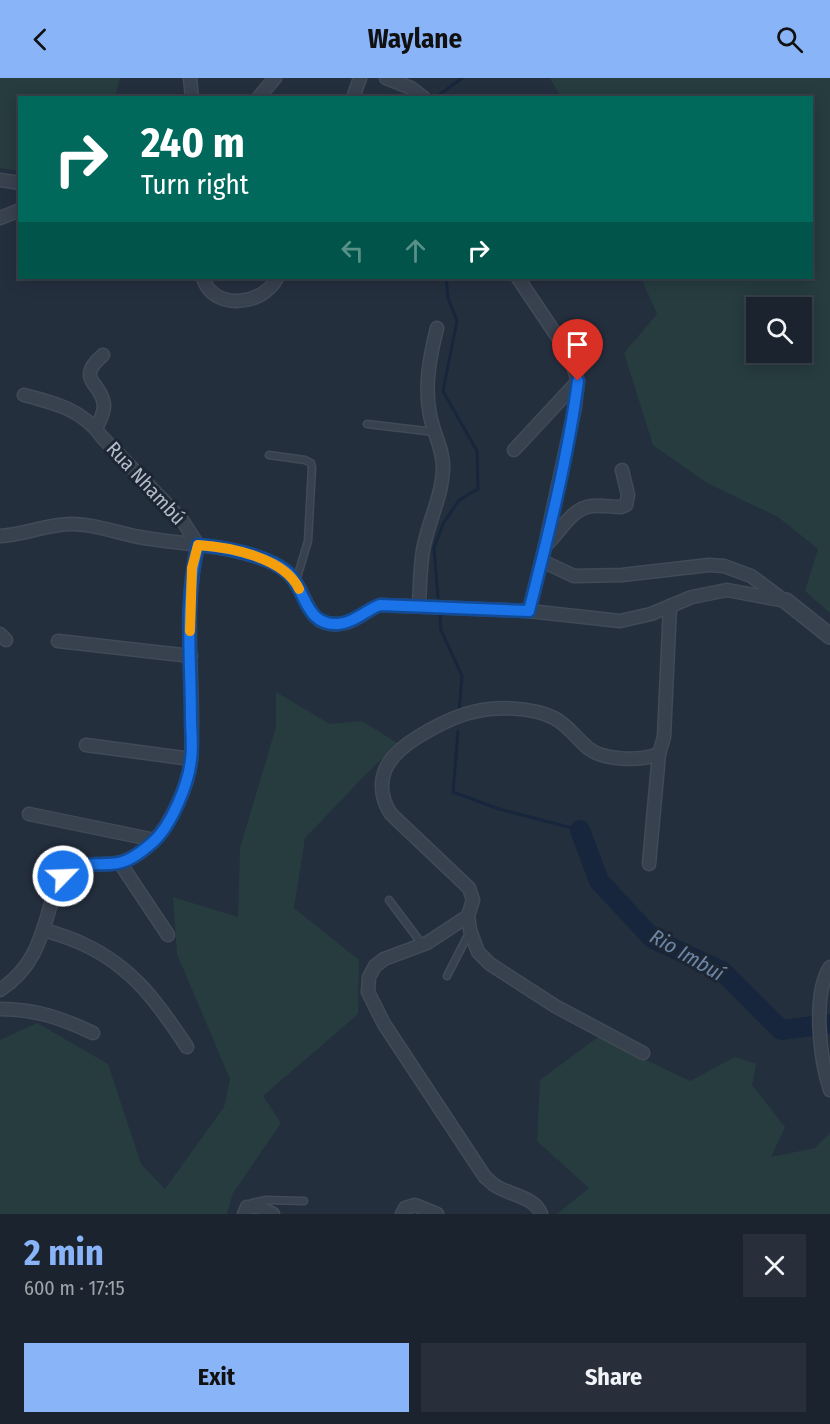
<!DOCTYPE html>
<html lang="en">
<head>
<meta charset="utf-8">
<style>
	body { margin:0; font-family:"Fira Sans Condensed",sans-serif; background:#282f3a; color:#f1f3f6; height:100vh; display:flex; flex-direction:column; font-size:22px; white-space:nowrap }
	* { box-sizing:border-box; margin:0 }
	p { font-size:20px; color:#a0a4aa }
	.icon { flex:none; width:33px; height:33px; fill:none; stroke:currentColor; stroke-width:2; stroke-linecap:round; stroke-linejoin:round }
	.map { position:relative; height:1136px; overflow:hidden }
	.details { display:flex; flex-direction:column; background:#1b232e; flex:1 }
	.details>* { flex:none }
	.banner { position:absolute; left:18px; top:18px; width:795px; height:183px; border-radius:0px; box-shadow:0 3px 15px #0003,0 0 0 2px #39404a; background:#00695c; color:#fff; overflow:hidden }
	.buttons { position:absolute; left:746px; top:219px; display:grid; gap:12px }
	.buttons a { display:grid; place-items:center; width:66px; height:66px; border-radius:0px; background:#1b232e; box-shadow:0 3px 15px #0003,0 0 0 2px #39404a; font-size:30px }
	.pin { position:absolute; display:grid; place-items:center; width:51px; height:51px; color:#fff; margin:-62px -26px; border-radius:50% 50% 50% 0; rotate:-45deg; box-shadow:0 0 6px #0007 }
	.pin .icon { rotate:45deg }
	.me { position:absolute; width:66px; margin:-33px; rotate:66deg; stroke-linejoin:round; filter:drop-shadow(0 0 4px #0008) }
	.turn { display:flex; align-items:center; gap:21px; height:126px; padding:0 24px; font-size:27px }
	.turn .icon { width:78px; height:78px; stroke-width:2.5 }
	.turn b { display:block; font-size:42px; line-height:51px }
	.lanes { display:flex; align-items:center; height:57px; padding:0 24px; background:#0003; justify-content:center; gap:30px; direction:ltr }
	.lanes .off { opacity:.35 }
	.round { display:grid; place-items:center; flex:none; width:63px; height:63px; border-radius:0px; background:#282f3a }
	.headline { display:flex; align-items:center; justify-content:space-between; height:102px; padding:0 24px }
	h1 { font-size:36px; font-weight:700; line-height:45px; color:#8ab4f8 }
	.primary-button { display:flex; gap:12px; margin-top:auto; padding:12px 24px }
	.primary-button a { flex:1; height:69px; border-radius:0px; background:#8ab4f8; color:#111; font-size:24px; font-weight:700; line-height:69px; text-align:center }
	.primary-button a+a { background:#282f3a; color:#f1f3f6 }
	header { display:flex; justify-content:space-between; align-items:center; height:78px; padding:0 24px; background:#8ab4f8; color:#111; font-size:27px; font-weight:700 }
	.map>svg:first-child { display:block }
	.green { fill:#263c3f; fill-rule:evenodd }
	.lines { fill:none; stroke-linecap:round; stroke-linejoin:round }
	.stream { stroke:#17263c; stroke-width:3 }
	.river { stroke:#17263c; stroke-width:20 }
	.service-casing { stroke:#414a57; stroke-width:9 }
	.minor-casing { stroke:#414a57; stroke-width:15 }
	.tertiary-casing { stroke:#414a57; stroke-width:18 }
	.service { stroke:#38414e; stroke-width:6 }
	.minor { stroke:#38414e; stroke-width:12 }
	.tertiary { stroke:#38414e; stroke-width:15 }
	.route-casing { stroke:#114b97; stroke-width:15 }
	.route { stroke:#1a73e8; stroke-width:10 }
	.slow { stroke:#f59e0b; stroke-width:10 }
	.labels { text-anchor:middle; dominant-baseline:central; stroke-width:6; stroke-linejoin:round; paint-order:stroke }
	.street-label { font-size:20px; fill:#b4bcc9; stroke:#1d2633 }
	.water-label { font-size:21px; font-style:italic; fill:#6d86a8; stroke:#1d2633 }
</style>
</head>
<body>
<header><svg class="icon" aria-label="back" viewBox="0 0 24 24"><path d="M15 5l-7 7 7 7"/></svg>Waylane<svg class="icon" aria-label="search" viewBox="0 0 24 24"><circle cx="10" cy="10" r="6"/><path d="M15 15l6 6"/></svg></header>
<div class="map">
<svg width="830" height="1136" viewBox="0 0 830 1136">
	<rect width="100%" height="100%" fill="#242f3e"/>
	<g class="green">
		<polygon points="0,0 120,0 115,19 20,20 19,93 0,90"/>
		<path d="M550,0H830V535L805,513L818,471L778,439L707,405L653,367L624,275L657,236L641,200H812V20L561,19ZM756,230H801V274H756Z"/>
		<polygon points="276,614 330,646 362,643 399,666 371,691 305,760 294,830 359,882 358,936 263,1018 281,1045 233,1115 227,1136 0,1136 0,962 37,945 108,986 141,1086 165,1111 224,1029 230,1001 177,876 173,819 238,839 240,770 276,649"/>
		<polygon points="598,959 690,1003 735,979 756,986 752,1007 785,1049 771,1079 815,1070 830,1055 830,1136 557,1136 589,1110 537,1063 540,1002"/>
	</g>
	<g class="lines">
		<g class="stream">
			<polyline points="435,20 462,0"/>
			<polyline points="438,519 434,470 443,446 459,422 478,411 477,373 443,313 457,243 448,220 446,200"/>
			<polyline points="440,538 441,552 462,598 459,633"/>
			<polyline points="458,654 453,714 499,731 580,752"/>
		</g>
		<polyline class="river" points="580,752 599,803 653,861 722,893 781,952 830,946"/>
		<defs>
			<g id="service">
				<polyline points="367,346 434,354"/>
				<polyline points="269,377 305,382 311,385 312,390 308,463 296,503"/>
				<polyline points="389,822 422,866"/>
				<polyline points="447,898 470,853"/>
				<polyline points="252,1125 266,1122 304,1123"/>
			</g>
			<g id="minor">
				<polyline points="190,0 192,20"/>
				<polyline points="386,0 411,10 424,20"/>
				<polyline points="258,20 275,0"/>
				<polyline points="353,20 360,0"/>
				<polyline points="0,102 20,105"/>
				<polyline points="0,140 20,132"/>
				<path d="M203,200C213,233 263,228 277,200"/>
				<polyline points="518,200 569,276 578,303 575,329 545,468 529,533"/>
				<path d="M96,350C100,343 104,335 104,327C102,304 74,302 103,277"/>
				<polyline points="514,372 578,303"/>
				<path d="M0,458C24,457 47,446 72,446C95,446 117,455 139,459C183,467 231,466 273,485C281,489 289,495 294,502C308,520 308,549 339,546C355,545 366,532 380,527L529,533L620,543L651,536L692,519L727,512L786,523"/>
				<path d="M545,468C560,455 571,430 592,428C602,427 612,429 621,429L626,427L628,417L622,392"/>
				<polyline points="542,483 574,498 622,497 709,487 724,488 751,498 782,521"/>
				<path d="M419,527C420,509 420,490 423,472C428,444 442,419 443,391C444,372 433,355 430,337C424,308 430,278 437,250"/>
				<polyline points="0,556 6,562"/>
				<polyline points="58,563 191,578"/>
				<polyline points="86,667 191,681"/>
				<polyline points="29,736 155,762"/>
				<polyline points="120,785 168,857"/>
				<polyline points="649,786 659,676"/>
				<polyline points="468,838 470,852 478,874 490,886 555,928 643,975"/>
				<path d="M44,852C57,856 71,860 83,866C133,889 158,925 187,969"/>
				<path d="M830,889C812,917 820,981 830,1012"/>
				<path d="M0,912C32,891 40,864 50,829C53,818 56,804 64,796C81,780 101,790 121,784C133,781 146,771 155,762C171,745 190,704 191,680C196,609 181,537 198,467L182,442L102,359C83,332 55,325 24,317"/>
				<path d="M0,931C36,931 61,940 93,955"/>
				<polyline points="244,1136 247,1129 259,1129 273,1136"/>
				<polyline points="402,1136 405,1130 415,1127 437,1136"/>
				<path d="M541,1136C535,1119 510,1117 496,1108C492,1106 489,1102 485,1099L384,946L368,914L369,899L375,888L384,881L427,865L468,838L473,822L469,810L391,736C379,718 378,696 394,678C409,661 450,639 473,634C497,628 532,629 554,640C568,647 576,660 588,670C604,683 640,683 659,676L664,659L670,528"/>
			</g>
			<polyline id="tertiary" points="786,523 830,558"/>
		</defs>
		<use href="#service" class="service-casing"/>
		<use href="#minor" class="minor-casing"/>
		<use href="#tertiary" class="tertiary-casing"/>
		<use href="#service" class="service"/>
		<use href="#minor" class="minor"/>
		<use href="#tertiary" class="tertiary"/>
	</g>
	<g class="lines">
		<defs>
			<path id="route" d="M63,798C83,780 95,789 118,785C131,783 144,772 153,764C171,748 189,705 191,681C193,668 191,654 191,640C191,583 184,523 198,467C223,469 267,477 287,494C306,510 304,548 338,546C354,545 366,532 380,527L529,533C548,458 568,379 578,303"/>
		</defs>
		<use href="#route" class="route-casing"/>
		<use href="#route" class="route"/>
		<path class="slow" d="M190,553L192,490L198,467C230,469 285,480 299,511"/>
	</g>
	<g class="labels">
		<g class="street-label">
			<text transform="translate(146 405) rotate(47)">Rua Nhambú</text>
		</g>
		<g class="water-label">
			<text transform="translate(687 877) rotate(30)">Rio Imbuí</text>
		</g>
	</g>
</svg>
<div class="buttons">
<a><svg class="icon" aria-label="search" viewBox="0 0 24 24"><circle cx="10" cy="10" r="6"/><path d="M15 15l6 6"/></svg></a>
</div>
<div class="pin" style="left:578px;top:303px;background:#d93025"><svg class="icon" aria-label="arrive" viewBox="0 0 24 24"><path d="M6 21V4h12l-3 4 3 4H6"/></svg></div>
<svg class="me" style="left:63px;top:798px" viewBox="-20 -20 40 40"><circle r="17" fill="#1a73e8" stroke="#fff" stroke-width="3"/><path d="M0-11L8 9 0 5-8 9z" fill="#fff"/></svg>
<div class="banner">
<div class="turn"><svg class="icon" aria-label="right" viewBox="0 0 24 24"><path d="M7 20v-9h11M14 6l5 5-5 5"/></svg><div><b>240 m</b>Turn right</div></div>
<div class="lanes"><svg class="icon off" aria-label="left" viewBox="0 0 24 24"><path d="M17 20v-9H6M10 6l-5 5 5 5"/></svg><svg class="icon off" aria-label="ahead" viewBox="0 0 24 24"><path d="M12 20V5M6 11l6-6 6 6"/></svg><svg class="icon" aria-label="right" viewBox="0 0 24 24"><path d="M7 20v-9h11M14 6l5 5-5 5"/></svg></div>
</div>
</div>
<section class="details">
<div class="headline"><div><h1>2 min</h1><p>600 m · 17:15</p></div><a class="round"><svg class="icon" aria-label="close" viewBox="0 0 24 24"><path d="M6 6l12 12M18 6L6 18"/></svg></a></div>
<div class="primary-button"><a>Exit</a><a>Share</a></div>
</section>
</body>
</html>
